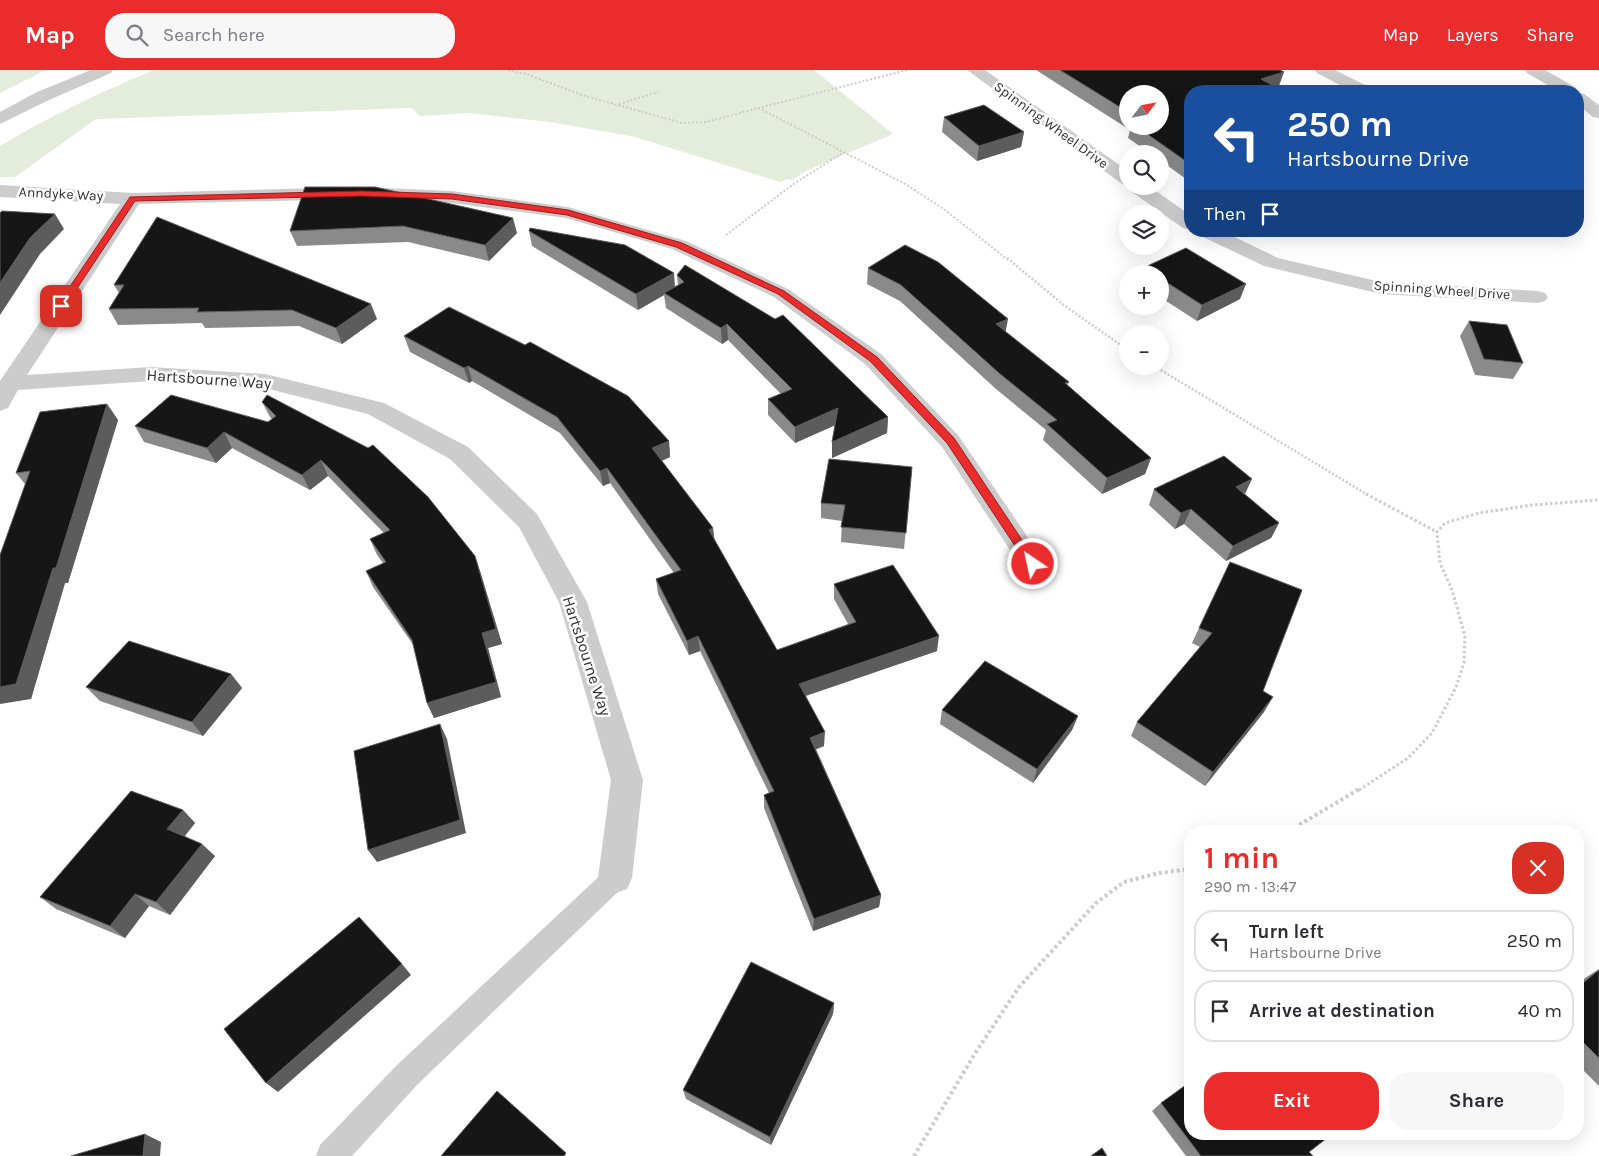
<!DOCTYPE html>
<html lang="en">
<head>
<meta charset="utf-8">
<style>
	body { margin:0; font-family:Karla,sans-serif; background:#f7f7f7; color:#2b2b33; height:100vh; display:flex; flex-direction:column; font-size:19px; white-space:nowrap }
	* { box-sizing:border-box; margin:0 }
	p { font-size:16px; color:#7c7c81 }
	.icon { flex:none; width:28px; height:28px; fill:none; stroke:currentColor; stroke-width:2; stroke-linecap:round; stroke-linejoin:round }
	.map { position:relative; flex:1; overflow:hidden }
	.drawer { position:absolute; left:1184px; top:755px; width:400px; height:315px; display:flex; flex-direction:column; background:#fff; border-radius:20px; box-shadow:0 5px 20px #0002 }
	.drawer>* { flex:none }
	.hud { position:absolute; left:1184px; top:15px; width:400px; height:152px; border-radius:20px; box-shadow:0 5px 20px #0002; background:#1a4fa0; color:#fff; overflow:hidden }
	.needle { width:32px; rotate:58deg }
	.fabs { position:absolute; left:1119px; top:15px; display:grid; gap:10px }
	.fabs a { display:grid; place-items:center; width:50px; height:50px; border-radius:50%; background:#fff; box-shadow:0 5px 20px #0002; font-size:25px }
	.pin { position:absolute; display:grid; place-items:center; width:42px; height:42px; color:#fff; margin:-21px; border-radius:10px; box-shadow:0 2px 8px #0006 }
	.me { position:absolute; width:55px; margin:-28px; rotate:326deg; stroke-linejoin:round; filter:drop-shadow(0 0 4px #0008) }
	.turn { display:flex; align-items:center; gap:18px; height:105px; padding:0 20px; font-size:22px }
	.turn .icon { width:65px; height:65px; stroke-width:2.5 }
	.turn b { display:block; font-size:35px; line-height:42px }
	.then { display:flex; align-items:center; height:48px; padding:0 20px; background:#0003; gap:10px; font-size:19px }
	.round { display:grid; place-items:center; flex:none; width:52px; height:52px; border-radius:20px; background:#f7f7f7 }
	.head { display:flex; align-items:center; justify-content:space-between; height:85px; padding:0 20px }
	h1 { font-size:30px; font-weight:700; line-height:38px; color:#ea2c2d }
	.button { display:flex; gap:10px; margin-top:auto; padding:10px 20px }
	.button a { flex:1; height:58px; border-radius:20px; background:#ea2c2d; color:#fff; font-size:20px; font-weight:700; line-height:58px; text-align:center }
	.button a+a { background:#f7f7f7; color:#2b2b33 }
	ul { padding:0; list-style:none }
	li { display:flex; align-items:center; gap:15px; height:62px; margin:0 10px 8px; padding:0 10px; border:2px solid #e1e1e2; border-radius:20px }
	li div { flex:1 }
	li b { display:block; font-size:19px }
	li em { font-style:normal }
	header { display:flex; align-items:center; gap:30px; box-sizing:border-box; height:70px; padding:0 25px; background:#ea2c2d; color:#fff }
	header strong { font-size:24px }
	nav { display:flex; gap:28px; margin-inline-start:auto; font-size:18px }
	.search { width:350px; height:45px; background:#f7f7f7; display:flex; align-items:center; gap:12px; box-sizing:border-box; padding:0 18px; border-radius:20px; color:#7c7c81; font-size:19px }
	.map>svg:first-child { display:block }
	.green { fill:#e4ecdc }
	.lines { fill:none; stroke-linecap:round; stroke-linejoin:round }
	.path-far3 { stroke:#ccc; stroke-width:2; stroke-dasharray:2 2; stroke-linecap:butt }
	.path-far2 { stroke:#ccc; stroke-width:2.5; stroke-dasharray:2 2; stroke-linecap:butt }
	.path-far1 { stroke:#ccc; stroke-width:3; stroke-dasharray:2.5 2.5; stroke-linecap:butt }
	.path { stroke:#ccc; stroke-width:4; stroke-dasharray:3 3; stroke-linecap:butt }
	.service { fill:#ccc; fill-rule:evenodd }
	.minor { fill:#ccc; fill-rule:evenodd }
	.tertiary { fill:#ccc; fill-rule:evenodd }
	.wall { fill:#8a8a8a; fill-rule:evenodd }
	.shaded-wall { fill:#5c5c5c }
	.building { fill:#161616; stroke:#5c5c5c }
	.route { fill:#ea2c2d; stroke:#981d1d }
	.labels { text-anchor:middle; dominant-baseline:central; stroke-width:5; stroke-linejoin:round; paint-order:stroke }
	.far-street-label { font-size:14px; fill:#2f2f2f; stroke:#fff }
	.street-label { font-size:16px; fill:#2f2f2f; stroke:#fff }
</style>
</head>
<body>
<header>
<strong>Map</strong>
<div class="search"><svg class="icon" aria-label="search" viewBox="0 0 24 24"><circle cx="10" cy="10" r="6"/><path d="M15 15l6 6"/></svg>Search here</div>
<nav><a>Map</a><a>Layers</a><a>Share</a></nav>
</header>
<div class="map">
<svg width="1599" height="1086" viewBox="0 0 1599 1086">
	<rect width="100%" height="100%" fill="#fff"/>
	<g class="green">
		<polygon points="0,0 46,0 0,23"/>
		<path d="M154,0H814L893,64L806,101L792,110L788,109L780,112L635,67L551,52L467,43L420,46L412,38L96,49L15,107H0V76C50,46 101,22 154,0Z"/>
	</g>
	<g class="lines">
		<g class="path-far3">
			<polyline points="508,0 526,4 582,25 682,53 706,52 759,38"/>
			<polyline points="907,0 759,38 907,115 945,140 1008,190"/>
			<polyline points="619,34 658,22"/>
			<polyline points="726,165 795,113 844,82"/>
		</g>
		<g class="path-far2">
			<polyline points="1007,188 1065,236 1128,280"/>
			<polyline points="1154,296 1368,425"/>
		</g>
		<g class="path-far1">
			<polyline points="1366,424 1437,462"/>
			<polyline points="1359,720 1408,688 1432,663 1456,617 1464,593 1465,566 1452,520 1440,493 1437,462 1445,453 1479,443 1532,435 1599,430"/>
		</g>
		<g class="path">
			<polyline points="1289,761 1361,718"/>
			<polyline points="914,1086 974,985 1019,917 1096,833 1124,812 1159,803 1190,799"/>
		</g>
		<polygon class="service" points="615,796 624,800 628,808 624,816 417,1015 352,1086 316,1086 320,1075 397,995 606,800"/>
		<g class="minor">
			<polygon points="967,0 985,0 1128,101 1128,116 1149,116 1190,145 1190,160 1183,158 1129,120 1127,116 1127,115 1122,114"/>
			<polygon points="1315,0 1335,0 1369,17 1371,21 1351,21 1317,3"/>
			<polygon points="0,115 133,123 361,117 452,121 568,137 686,171 788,219 881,284 958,365 1046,494 1042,501 1033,504 1024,501 942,377 865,294 774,227 672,179 566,148 452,133 361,129 139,134 27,305 151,297 265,304 384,333 468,377 537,444 587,532 643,710 632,808 627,819 615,823 603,819 598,808 611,710 559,532 519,457 450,389 368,344 265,318 151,311 18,320 8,338 0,341 0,311 120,134 0,127"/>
			<polygon points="1196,161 1222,161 1278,188 1381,212 1538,221 1545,223 1548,227 1545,231 1538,233 1381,224 1264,196 1199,165"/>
		</g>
		<g class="tertiary">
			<polygon points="91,0 113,0 111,3 49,30 0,54 0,42 37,22"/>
			<polygon points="1525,0 1545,0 1575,17 1577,21 1558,21 1527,3"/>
			<polygon points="1578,23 1584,24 1599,35 1599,48 1593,47 1578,35"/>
		</g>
	</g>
	<g class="wall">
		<path d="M1036,0H1280L1279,16L1275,17L1190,21V112L1160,90V84H1151L1128,68L1130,60ZM1128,24L1160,56H1128Z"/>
		<polygon points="944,47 1024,62 1021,77 977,91 942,62"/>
		<polygon points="305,117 517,163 489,191 408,172 297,176 290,161"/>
		<polygon points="157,147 377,249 342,274 299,256 205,258 202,253 118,255 109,239 119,223 114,215"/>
		<polygon points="529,161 675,216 678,215 677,205 888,347 887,363 832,388 832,372 835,355 795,373 768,345 768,329 781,324 728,270 722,274 666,238 664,225 638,240 532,176"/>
		<polygon points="868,198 1005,262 1069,312 1067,316 1151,388 1145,404 1102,424 1043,370 1046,360 996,319 900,231 867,214"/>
		<polygon points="1143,198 1240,229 1197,251 1160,227 1160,204 1142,204"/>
		<polygon points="1469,251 1523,293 1513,309 1475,305 1460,266"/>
		<polygon points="404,266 669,371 670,387 662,391 713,458 714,469 777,580 848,554 834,529 834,514 937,581 806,626 824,676 816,679 881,825 879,837 813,861 764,738 764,725 769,723 700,581 689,585 658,524 656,509 674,503 610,413 603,416 560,363 472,311 469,313 410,282"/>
		<polygon points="262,332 480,501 502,574 488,578 501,627 434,648 427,633 414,576 373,517 366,501 383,493 377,485 370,469 384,463 328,406 310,420 232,378 216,393 144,372 135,356 268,352 272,349 270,347"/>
		<polygon points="107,334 118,350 68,513 65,513 31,629 25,414 16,403"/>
		<polygon points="912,397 904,479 841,472 842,451 821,448 821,433"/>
		<polygon points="1154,419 1245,424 1279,453 1271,468 1226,491 1184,454 1175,459 1149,435"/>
		<polygon points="1230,492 1263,621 1264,642 1205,716 1131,666 1137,652 1200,577 1192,573"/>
		<polygon points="231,604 242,618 203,666 100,631 86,617"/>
		<polygon points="942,640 1078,646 1072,660 1033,713 940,654"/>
		<polygon points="183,740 195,753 185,766 215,786 170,845 149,836 125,868 56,839 40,827"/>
		<polygon points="1599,899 1599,1016 1578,995 1578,914 1585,908"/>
		<polygon points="834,933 833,944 771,1075 686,1029 683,1020"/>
		<polygon points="1161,1033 1309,1082 1313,1086 1186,1086 1152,1041"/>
	</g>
	<g class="shaded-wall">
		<polygon points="1284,2 1279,16 1262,21 1261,9"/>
		<polygon points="1024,62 1021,77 977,91 979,76"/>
		<polygon points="55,144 64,159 40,184 0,245 0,213 30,168"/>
		<polygon points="513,148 517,163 489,191 485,175"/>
		<polygon points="674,203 675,218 664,223 664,225 638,240 636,224"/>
		<polygon points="1246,214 1240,229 1197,251 1202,235"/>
		<polygon points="371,234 377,249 342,274 336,258"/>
		<polygon points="1008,249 1005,265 996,254"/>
		<polygon points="727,254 728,270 722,274 721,258"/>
		<polygon points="468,296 472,311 469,313 464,298"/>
		<polygon points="107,334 118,350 68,513 65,513 31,629 0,634 0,617"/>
		<polygon points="838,338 838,354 795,373 795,357"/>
		<polygon points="888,347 887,363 832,388 832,372"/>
		<polygon points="224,362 232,378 216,393 207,378"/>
		<polygon points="669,371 670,387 654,394 652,378"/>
		<polygon points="1151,388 1145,404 1102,424 1107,408"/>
		<polygon points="321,390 328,406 310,420 302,405"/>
		<polygon points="607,398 610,413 603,416 600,401"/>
		<polygon points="1252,409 1245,424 1236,417"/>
		<polygon points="1191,439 1184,454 1175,459 1181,443"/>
		<polygon points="1279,453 1271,468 1226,491 1233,476"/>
		<polygon points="713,458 715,474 709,460"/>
		<polygon points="475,486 480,501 502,574 488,578 501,627 434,648 427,633 482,563"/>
		<polygon points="698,566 700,581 689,585 687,571"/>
		<polygon points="939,566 937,581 799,628 799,614"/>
		<polygon points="231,604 242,618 203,666 192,652"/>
		<polygon points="1273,627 1264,642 1205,716 1213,702"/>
		<polygon points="1078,646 1072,660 1033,713 1037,699"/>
		<polygon points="440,654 447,669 466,763 377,792 368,780"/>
		<polygon points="825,662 824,676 810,682 810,668"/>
		<polygon points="183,740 195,753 180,772 167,759"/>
		<polygon points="202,774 215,786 170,845 156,832"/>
		<polygon points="135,824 149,836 125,868 110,856"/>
		<polygon points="881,825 879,837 813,861 814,849"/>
		<polygon points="402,894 411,905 278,1022 266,1013"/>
		<polygon points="834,933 833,944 771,1075 770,1067"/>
		<polygon points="145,1064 161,1072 160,1086 143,1086"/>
	</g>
	<g class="building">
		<polygon points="1060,0 1280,0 1284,2 1261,9 1283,21 1190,21 1190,94 1136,56 1160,56 1160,24 1128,24 1128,42"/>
		<polygon points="984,35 1024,62 979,76 944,47"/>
		<polygon points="305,117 375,117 513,148 485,175 403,156 290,161"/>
		<polygon points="2,141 55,144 30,168 0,213 0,143"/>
		<polygon points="157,147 371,234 336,258 292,240 197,242 199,238 109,239 124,215 114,215"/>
		<polygon points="530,158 625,175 674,203 636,224 529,161"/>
		<polygon points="905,175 938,192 1008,249 996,254 1069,312 1065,313 1151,388 1107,408 1047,354 1057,350 999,303 901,215 868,198"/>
		<polygon points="1186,178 1246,214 1202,235 1160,208 1160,204 1153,204 1143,198"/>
		<polygon points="685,195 775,249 783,245 888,347 832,372 838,338 795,357 768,329 792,319 727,254 721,258 664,223 684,212 677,205"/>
		<polygon points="449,237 525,275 530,272 628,326 669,371 652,378 713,458 709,460 777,580 856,552 834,514 893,495 939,566 799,614 825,662 810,668 881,825 814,849 764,725 774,721 698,566 687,571 656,509 681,500 607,398 600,401 557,347 468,296 464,298 404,266"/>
		<polygon points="1469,251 1507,255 1523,293 1484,289"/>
		<polygon points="171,325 268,352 276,346 262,332 267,325 368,378 373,375 428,427 475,486 496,559 482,563 496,612 427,633 412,570 366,501 386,492 370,469 390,460 321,390 302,405 224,362 207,378 135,356"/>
		<polygon points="107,334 56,498 53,498 16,614 0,617 0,485 30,401 16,403 40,342"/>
		<polygon points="1224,386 1252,409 1236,417 1279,453 1233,476 1191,439 1181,443 1154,419"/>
		<polygon points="829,389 912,397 906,463 841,457 845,435 821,433"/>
		<polygon points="1230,492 1302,520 1263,621 1273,627 1213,702 1137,652 1212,563 1199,558"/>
		<polygon points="129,571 231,604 192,652 86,617"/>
		<polygon points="985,591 1078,646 1037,699 942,640"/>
		<polygon points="440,654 460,750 368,780 354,681"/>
		<polygon points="131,721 183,740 167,759 202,774 156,832 135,824 110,856 40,827"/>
		<polygon points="359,847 402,894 266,1013 224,959"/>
		<polygon points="751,892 834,933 770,1067 683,1020"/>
		<polygon points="1599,900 1599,988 1578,967 1578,917"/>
		<polygon points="1190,1012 1190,1064 1332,1064 1309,1082 1313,1086 1201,1086 1161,1033"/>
		<polygon points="497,1021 566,1083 564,1086 441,1086"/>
		<polygon points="145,1064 143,1086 71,1086"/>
		<polygon points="1102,1078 1107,1086 1091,1086"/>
	</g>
	<polygon class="route" points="361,121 452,124 568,140 682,173 784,221 877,287 954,368 1038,494 1033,498 1029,497 947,373 870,291 778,224 676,177 567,145 452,129 361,126 135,131 64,238 57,236 130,127"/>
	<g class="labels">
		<g class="far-street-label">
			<text transform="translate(1051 55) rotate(36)">Spinning Wheel Drive</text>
			<text transform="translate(61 124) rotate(3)">Anndyke Way</text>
			<text transform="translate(1442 220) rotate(4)">Spinning Wheel Drive</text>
		</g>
		<g class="street-label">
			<text transform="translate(209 309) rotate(4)">Hartsbourne Way</text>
			<text transform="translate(587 586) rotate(72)">Hartsbourne Way</text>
		</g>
	</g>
</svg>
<div class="fabs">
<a><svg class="needle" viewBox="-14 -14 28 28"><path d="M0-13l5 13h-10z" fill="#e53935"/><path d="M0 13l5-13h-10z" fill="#7c7c81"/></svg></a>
<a><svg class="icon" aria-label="search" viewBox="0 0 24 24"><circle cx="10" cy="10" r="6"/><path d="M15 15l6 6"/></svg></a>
<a><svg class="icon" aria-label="layers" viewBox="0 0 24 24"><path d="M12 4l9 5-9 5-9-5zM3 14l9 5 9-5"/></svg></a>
<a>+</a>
<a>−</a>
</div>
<div class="pin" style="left:61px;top:236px;background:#d93025"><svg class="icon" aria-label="arrive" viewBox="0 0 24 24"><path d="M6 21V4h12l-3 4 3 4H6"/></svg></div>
<svg class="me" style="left:1033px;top:494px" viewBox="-20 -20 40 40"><circle r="17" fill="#ea2c2d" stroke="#fff" stroke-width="3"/><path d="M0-11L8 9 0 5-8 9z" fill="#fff"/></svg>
<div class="hud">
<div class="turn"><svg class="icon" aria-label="left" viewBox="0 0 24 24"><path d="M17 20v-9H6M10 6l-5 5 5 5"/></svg><div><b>250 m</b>Hartsbourne Drive</div></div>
<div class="then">Then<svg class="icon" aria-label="arrive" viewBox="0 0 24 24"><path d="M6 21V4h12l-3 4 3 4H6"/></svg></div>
</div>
<section class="drawer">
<div class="head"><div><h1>1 min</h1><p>290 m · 13:47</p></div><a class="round" style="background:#d93025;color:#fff"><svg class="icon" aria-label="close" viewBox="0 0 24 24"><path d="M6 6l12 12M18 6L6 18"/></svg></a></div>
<ul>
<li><svg class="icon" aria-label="left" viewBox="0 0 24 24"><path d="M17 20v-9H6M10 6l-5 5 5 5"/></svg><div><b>Turn left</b><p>Hartsbourne Drive</p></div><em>250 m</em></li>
<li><svg class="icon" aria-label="arrive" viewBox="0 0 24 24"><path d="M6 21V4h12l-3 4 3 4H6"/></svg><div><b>Arrive at destination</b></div><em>40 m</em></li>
</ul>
<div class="button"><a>Exit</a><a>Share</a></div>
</section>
</div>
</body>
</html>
